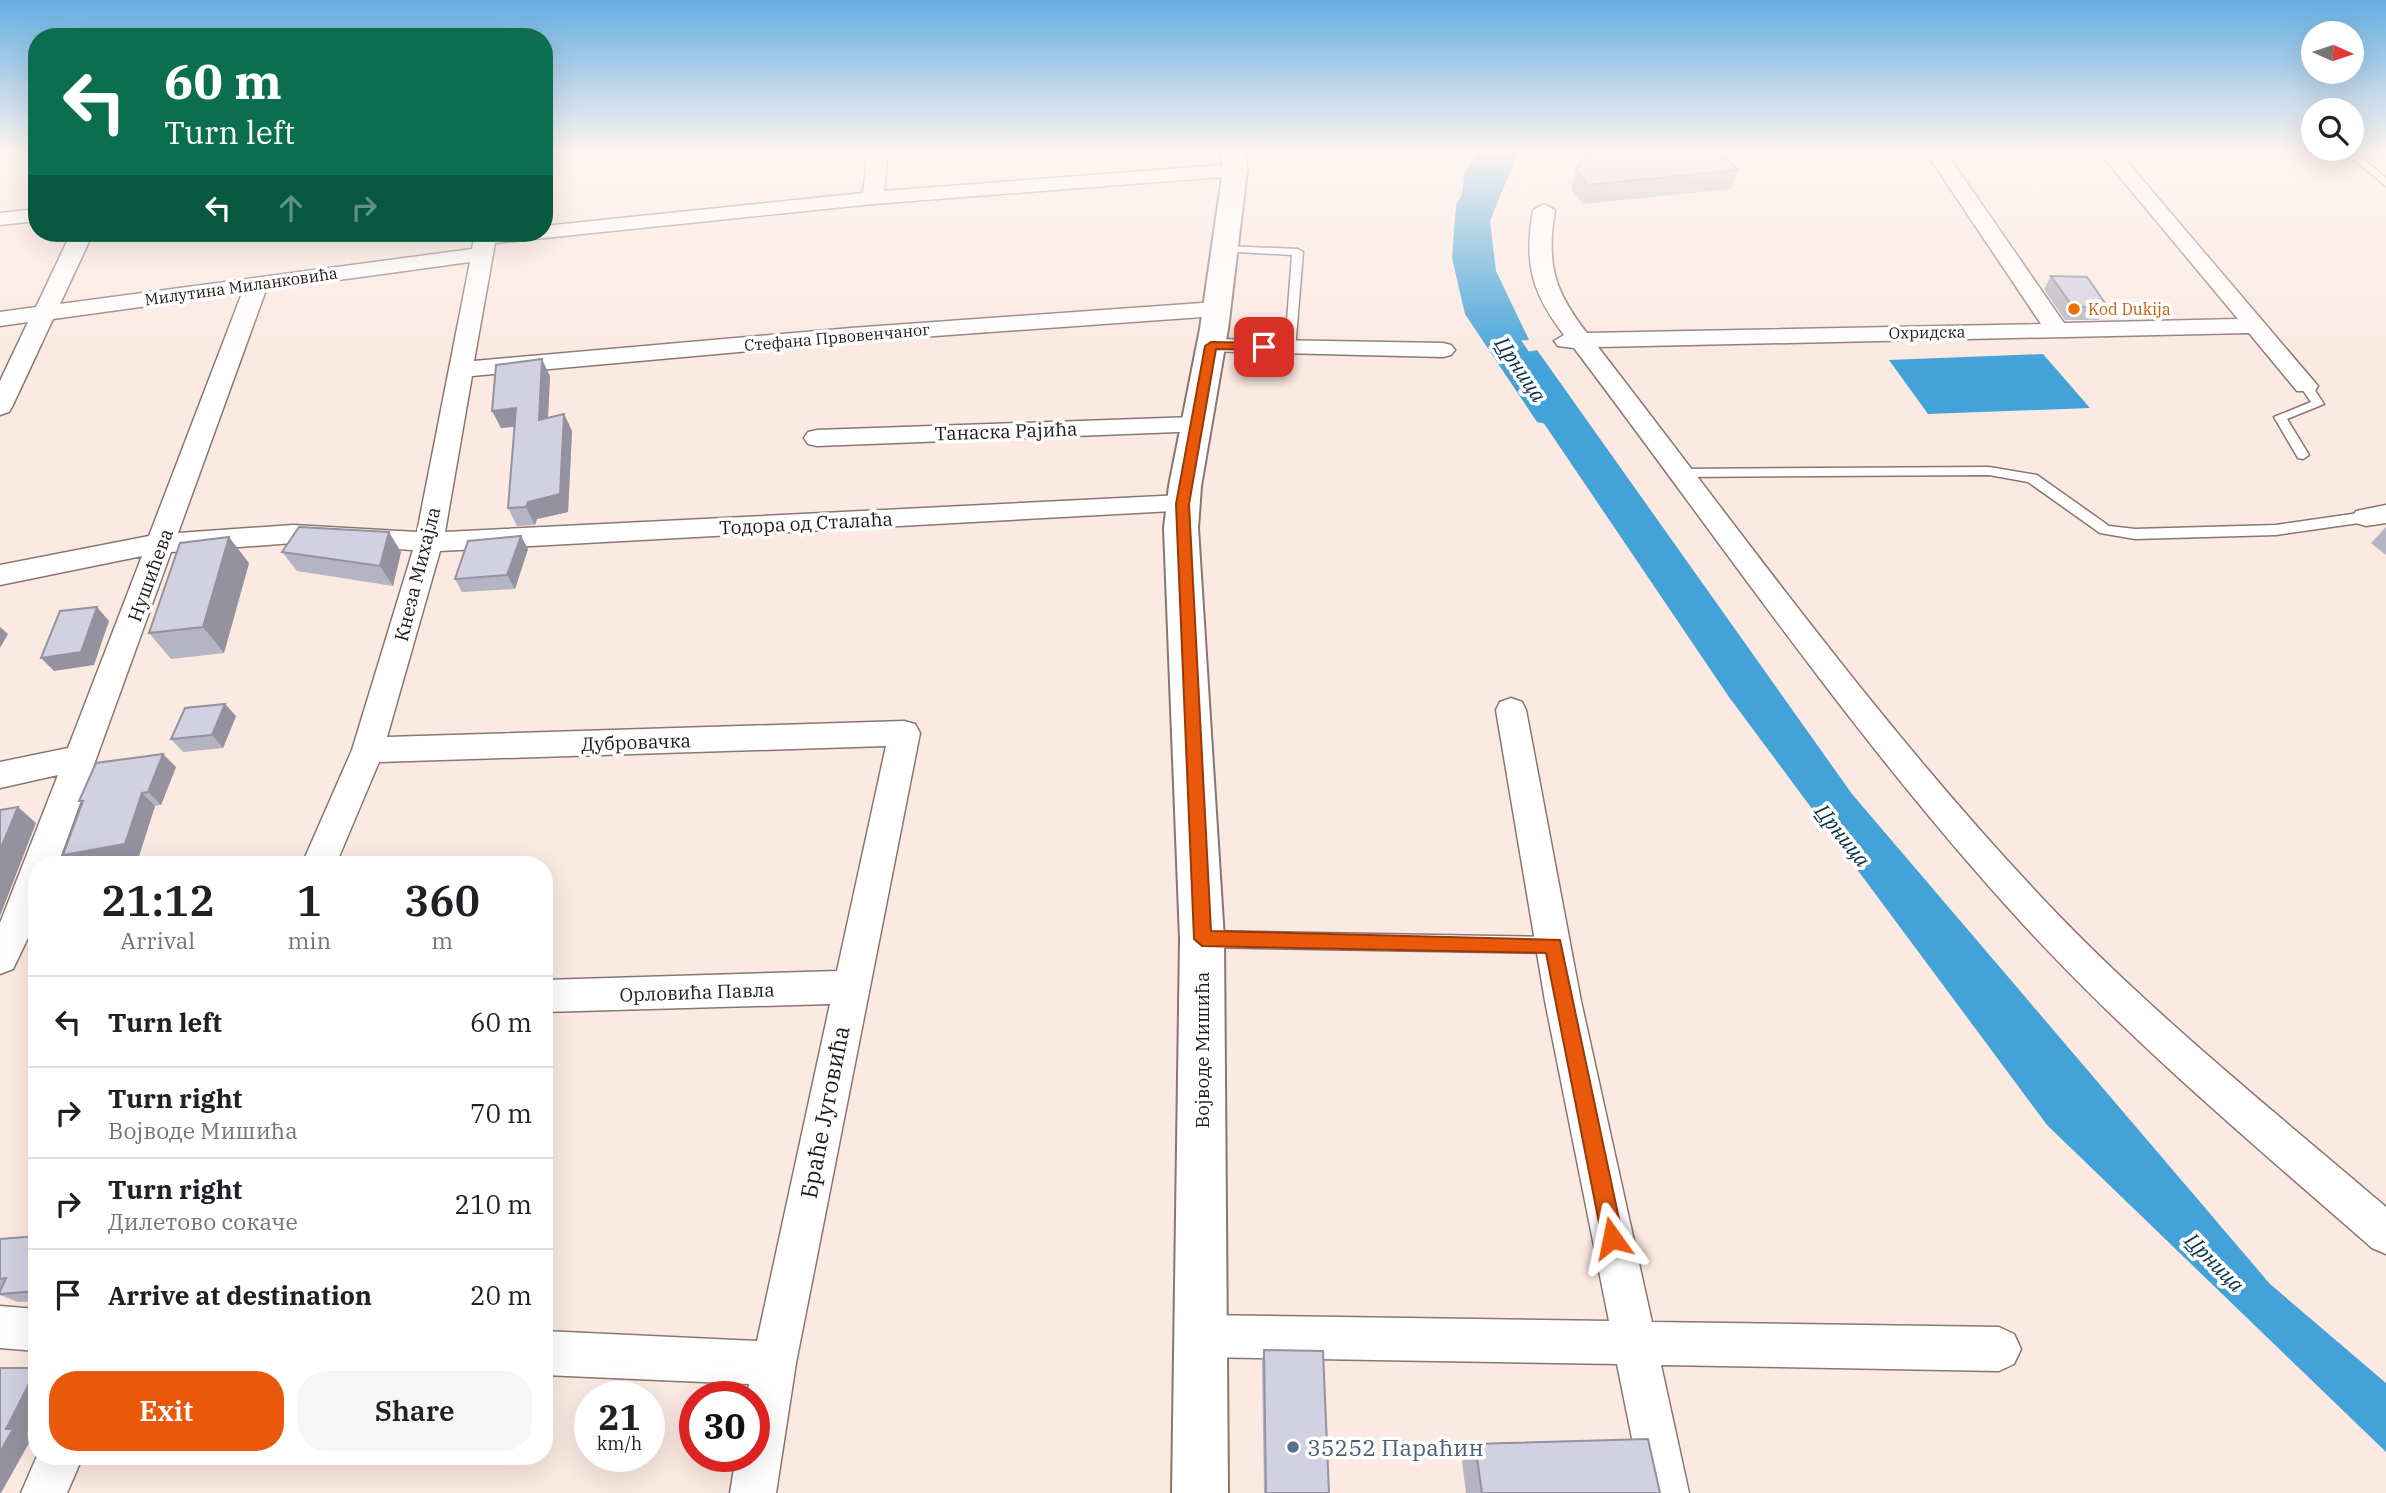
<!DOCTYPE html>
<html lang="en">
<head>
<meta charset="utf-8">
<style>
	body { margin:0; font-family:"IBM Plex Serif",serif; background:#f6f6f6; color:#202124; height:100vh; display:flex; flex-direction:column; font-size:26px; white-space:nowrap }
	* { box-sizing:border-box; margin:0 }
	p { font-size:23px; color:#757577 }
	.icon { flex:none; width:38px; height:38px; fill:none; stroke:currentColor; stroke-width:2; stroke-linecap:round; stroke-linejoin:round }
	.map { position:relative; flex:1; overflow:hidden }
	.details { position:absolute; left:28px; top:856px; width:525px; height:609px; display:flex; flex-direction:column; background:#fff; border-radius:28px; box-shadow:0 7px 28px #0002 }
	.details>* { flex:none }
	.banner { position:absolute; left:28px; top:28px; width:525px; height:214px; border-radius:28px; box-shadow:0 7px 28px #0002; background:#0b6e4f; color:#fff; overflow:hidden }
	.needle { width:46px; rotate:93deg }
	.buttons { position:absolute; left:2301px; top:21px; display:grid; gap:14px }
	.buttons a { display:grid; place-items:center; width:63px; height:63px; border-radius:50%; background:#fff; box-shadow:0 7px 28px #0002; font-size:35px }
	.speed { position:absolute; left:574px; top:1381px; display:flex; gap:14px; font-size:35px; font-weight:700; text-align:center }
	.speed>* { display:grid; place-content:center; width:91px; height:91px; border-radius:50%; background:#fff; box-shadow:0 7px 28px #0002; line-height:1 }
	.speed small { font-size:18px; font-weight:400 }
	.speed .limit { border:10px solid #d22; background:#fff; color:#111 }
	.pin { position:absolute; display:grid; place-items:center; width:60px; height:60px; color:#fff; margin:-30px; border-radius:14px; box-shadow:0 4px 10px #0006 }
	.me { position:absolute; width:77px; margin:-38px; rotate:348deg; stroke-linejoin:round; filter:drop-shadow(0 0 5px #0008) }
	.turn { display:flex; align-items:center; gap:24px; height:147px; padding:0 21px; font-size:32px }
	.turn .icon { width:91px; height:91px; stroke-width:2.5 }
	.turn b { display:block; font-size:49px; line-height:60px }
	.lanes { display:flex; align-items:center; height:66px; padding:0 21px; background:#0003; justify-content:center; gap:35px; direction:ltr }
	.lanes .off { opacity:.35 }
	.eta { display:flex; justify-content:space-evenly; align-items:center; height:119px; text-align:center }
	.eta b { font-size:42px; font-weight:600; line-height:49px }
	.action { display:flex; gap:14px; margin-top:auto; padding:14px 21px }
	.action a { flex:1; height:80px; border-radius:28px; background:#ea580c; color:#fff; font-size:28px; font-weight:600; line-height:80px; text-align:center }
	.action a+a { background:#f6f6f6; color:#202124 }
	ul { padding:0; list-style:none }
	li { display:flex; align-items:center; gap:21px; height:91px; padding:0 21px; border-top:2px solid #e0e0e0 }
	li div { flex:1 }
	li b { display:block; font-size:26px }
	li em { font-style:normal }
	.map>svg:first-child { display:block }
	.water { fill:#43a3d8 }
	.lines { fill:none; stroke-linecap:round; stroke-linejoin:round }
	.river { fill:#43a3d8; fill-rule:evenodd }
	.service-casing { stroke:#887770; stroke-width:3 }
	.minor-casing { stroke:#887770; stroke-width:3 }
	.secondary-casing { stroke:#887770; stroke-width:4 }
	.service { fill:#fff; fill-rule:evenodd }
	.minor { fill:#fff; fill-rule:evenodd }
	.secondary { fill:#fff; fill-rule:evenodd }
	.wall { fill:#b5b4c2 }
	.shaded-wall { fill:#93929e }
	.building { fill:#d2d1e2; stroke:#93929e; stroke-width:2 }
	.route { fill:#ea580c; stroke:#983908; stroke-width:2 }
	.food-dot { fill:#e8710a; stroke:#fff; stroke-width:2.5 }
	.service-dot { fill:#5c6f8a; stroke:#fff; stroke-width:2.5 }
	.labels { text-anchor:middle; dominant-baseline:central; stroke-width:7; stroke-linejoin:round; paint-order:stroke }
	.far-street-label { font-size:16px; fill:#201a17; stroke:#fff }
	.far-food-label { font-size:16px; fill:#c56008; stroke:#fff; text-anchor:start }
	.street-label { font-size:19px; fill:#201a17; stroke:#fff }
	.water-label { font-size:21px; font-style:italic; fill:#043045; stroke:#fff }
	.near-street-label { font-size:23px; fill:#201a17; stroke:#fff }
	.near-service-label { font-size:23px; fill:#4e5e75; stroke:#fff; text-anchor:start }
</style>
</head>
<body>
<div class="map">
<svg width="2386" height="1493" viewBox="0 0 2386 1493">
	<rect width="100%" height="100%" fill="#fce9e1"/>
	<g class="water">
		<polygon points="1481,151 1522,151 1517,155 1490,221 1496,271 1529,340 1488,342 1467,301 1454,254 1465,171"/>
		<polygon points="1537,350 1852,794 2270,1284 2386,1383 2386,1452 2047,1125 1729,697 1499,357"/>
		<polygon points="2043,354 2090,408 1928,414 1889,360"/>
	</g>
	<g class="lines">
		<polygon class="river" points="1486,151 1518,151 1490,205 1488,258 1503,314 1571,413 1565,422 1551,425 1537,422 1465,314 1452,258 1456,205"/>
		<defs>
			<g id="service">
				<polygon points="2343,151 2354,151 2386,178 2386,186"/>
				<polygon points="1224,246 1298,249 1303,252 1295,350 1287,350 1285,347 1292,255 1220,251 1219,249"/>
				<polygon points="2306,382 2310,383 2324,404 2287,419 2309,455 2303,459 2298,458 2274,417 2311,402 2300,386"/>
				<polygon points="1989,467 2037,475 2109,526 2135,529 2276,525 2366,512 2373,517 2366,522 2276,535 2135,539 2100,533 2028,482 1989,475 1680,477 1673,473 1680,469"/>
				<polygon points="1202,931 1553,937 1559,940 1562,945 1559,950 1553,953 1202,947 1196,944 1193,939 1196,934"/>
			</g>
			<g id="minor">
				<path d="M868,151H888L884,191L1235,164L1245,170L1235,176L873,204L495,243L474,361L851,328L1216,302L1227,309L1216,316L851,342L472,376L445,532L1182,495L1191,498L1195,504L1191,510L440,551L387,737L904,721L915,724L920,733L796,1363L776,1493H730L736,1456H754V1396H747L749,1384L544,1375V1331L757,1341L830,1004L544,1012V980L837,971L886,746L379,762L336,864H302L352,750L413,550L293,543L171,552L58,864H37V919L13,969L0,974V923L58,775L0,788V762L68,748L142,556L0,585V565L149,536L242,293L53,319L12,407L9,412L0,415V381L28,322L0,326V312L36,307L71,233H93L60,304L472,249L475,233H544V226L863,193ZM470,262L417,532L293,525L178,533L266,290Z"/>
				<path d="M1925,151H1945L2064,323L2238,319L2098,151H2118L2318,386L2315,391H2297L2249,333L1598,347C1743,534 1882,729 2045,901C2150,1012 2270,1108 2386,1207V1254L2372,1248C2252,1143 2129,1040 2021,922C1857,743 1720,541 1574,348L1558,346L1554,341L1564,335C1531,292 1524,263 1533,210L1544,204L1555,210C1546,263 1554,291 1587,333L2041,324Z"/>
				<polygon points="37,209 37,221 0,225 0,213"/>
				<polygon points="1211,339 1443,343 1451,345 1455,350 1451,355 1443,357 1203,351 1199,346 1203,341"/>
				<polygon points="1195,417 1204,419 1208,425 1204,431 817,446 808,444 804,438 808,432 817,430"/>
				<polygon points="2386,505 2386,523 2366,526 2356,523 2352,517 2356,511"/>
				<polygon points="1511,698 1522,702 1526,710 1581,1001 1652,1322 1999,1327 2014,1334 2021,1349 2014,1364 1999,1371 1661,1365 1689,1493 1643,1493 1617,1364 1200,1357 1185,1351 1179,1336 1185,1321 1200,1315 1609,1321 1545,1001 1496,710 1500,702"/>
				<polygon points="0,1306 37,1309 37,1351 0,1348"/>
				<polygon points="37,1456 83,1456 67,1493 21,1493"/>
			</g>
			<polygon id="secondary" points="1221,151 1245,151 1247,170 1228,329 1201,486 1198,528 1224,939 1228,1493 1172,1493 1180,939 1164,528 1169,486 1200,329 1223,170"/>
		</defs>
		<use href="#service" class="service-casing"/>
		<use href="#minor" class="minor-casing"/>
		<use href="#secondary" class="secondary-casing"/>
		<use href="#service" class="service"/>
		<use href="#minor" class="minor"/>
		<use href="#secondary" class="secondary"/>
	</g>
	<g class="wall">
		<polygon points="1576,170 1737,170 1731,189 1583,204 1571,189"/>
		<polygon points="2051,276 2107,306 2099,320 2065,320 2044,289"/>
		<polygon points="550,376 548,418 564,414 572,431 568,512 537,519 535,525 517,526 508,508 515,427 501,428"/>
		<polygon points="2386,527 2386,555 2371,543"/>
		<polygon points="521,536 528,549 515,589 462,592 455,579"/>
		<polygon points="282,552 401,552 393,586 297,571"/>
		<polygon points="249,563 224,653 171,659 149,633"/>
		<polygon points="236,716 223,748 183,752 171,739"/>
		<polygon points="176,767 161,805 155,806 139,856 91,864 74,864 82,804 79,801"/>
		<polygon points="37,1236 37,1301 18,1302 0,1295 0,1239"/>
		<polygon points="1264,1350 1329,1493 1264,1493 1262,1361"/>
		<polygon points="1475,1444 1660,1493 1466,1493 1462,1461"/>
	</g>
	<g class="shaded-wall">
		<polygon points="542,359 550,376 547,438 539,420"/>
		<polygon points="516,408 525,425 501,428 492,411"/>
		<polygon points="564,414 572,431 568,512 537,519 535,525 526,507"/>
		<polygon points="389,532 401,552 393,586 380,566"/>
		<polygon points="521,536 528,549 515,589 507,575"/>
		<polygon points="229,537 249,563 224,653 203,627"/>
		<polygon points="97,607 109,621 94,665 54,671 41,658"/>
		<polygon points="0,627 8,634 0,648"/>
		<polygon points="225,704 236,716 223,748 212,735"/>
		<polygon points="163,754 176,767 161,805 148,792"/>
		<polygon points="142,793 155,806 139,856 91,864 74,864 63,855"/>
		<polygon points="18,807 36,823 0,916 0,850"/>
		<polygon points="37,1368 37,1414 27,1434 33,1436 1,1493 0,1493 0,1452 6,1429"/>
	</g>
	<g class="building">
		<polygon points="1614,151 1719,151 1737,170 1588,185 1576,170 1585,154"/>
		<polygon points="2051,276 2087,277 2107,306 2073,307"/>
		<polygon points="542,359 539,420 564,414 560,494 528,502 526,507 508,508 516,408 492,411 496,365"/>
		<polygon points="299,527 389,532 380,566 282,552"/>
		<polygon points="521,536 507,575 455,579 468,541"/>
		<polygon points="229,537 203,627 149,633 180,543"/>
		<polygon points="97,607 81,652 41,658 60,611"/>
		<polygon points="225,704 212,735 171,739 185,708"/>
		<polygon points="163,754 148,792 142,793 125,844 63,855 83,801 79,801 96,763"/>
		<polygon points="18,807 0,850 0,810"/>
		<polygon points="37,1236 37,1291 0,1294 0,1291 6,1278 0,1279 0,1239"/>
		<polygon points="1264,1350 1323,1351 1329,1493 1266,1493"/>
		<polygon points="0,1368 37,1368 6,1429 13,1429 0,1452"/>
		<polygon points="1648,1439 1660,1493 1482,1493 1475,1444"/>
	</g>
	<linearGradient id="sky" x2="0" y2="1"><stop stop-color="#66ade2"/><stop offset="0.42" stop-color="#fef5f2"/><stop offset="1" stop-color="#fef5f2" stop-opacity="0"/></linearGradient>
	<rect width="2386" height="360" fill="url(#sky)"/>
	<polygon class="route" points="1211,342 1264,343 1270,347 1264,350 1216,349 1189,504 1211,931 1560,940 1623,1238 1620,1245 1612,1249 1605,1245 1602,1238 1546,953 1202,946 1194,939 1176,504 1205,346"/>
	<circle class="food-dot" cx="2074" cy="309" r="7"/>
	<circle class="service-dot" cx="1293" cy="1447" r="7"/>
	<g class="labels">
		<g class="far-street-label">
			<text transform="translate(241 286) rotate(-8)">Милутина Миланковића</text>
			<text transform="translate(1927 332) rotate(-1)">Охридска</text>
			<text transform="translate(837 337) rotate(-5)">Стефана Првовенчаног</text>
		</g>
		<g class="far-food-label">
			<text x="2088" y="309">Kod Dukija</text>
		</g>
		<g class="street-label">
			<text transform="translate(1006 431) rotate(-2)">Танаска Рајића</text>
			<text transform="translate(806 523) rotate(-3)">Тодора од Сталаћа</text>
			<text transform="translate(417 574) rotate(-76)">Кнеза Михајла</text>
			<text transform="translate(150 575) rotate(-70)">Нушићева</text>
			<text transform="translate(636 742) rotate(-2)">Дубровачка</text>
			<text transform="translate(697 992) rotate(-2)">Орловића Павла</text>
			<text transform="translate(1202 1050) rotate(-90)">Војводе Мишића</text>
		</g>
		<g class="water-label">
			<text transform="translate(1521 369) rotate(56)">Црница</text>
			<text transform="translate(1843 835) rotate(51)">Црница</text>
			<text transform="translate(2215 1262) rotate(45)">Црница</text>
		</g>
		<g class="near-street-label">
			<text transform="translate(824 1112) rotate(-79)">Браће Југовића</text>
		</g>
		<g class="near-service-label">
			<text x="1307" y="1447">35252 Параћин</text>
		</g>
	</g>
</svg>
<div class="buttons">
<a><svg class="needle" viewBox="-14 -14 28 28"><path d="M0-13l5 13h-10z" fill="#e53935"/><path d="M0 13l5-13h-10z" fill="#757577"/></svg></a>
<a><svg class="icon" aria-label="search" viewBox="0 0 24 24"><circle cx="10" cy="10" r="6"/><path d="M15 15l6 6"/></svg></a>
</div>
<div class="speed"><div>21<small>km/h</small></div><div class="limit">30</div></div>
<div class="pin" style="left:1264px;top:347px;background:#d93025"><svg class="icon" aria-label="arrive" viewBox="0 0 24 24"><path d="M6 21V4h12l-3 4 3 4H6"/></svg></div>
<svg class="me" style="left:1612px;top:1238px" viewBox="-20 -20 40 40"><path d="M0-17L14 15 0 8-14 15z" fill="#ea580c" stroke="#fff" stroke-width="4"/></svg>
<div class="banner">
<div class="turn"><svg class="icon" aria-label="left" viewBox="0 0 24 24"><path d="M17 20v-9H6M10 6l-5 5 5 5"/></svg><div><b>60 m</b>Turn left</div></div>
<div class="lanes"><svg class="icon" aria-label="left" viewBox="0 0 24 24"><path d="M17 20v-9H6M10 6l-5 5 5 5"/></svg><svg class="icon off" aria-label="ahead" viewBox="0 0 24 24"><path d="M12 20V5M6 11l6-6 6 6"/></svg><svg class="icon off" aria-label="right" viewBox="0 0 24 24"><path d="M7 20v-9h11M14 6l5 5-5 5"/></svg></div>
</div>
<section class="details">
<div class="eta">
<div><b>21:12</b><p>Arrival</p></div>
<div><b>1</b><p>min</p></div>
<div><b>360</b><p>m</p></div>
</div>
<ul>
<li><svg class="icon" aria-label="left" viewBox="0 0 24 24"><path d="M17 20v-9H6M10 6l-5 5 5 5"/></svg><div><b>Turn left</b></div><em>60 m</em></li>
<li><svg class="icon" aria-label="right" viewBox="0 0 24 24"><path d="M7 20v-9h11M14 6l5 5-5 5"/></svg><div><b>Turn right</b><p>Војводе Мишића</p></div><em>70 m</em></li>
<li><svg class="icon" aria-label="right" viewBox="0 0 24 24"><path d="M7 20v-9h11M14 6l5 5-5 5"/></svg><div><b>Turn right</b><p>Дилетово сокаче</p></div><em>210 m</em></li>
<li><svg class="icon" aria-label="arrive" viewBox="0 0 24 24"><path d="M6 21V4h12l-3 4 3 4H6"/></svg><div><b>Arrive at destination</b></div><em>20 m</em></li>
</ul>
<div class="action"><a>Exit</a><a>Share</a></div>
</section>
</div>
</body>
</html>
